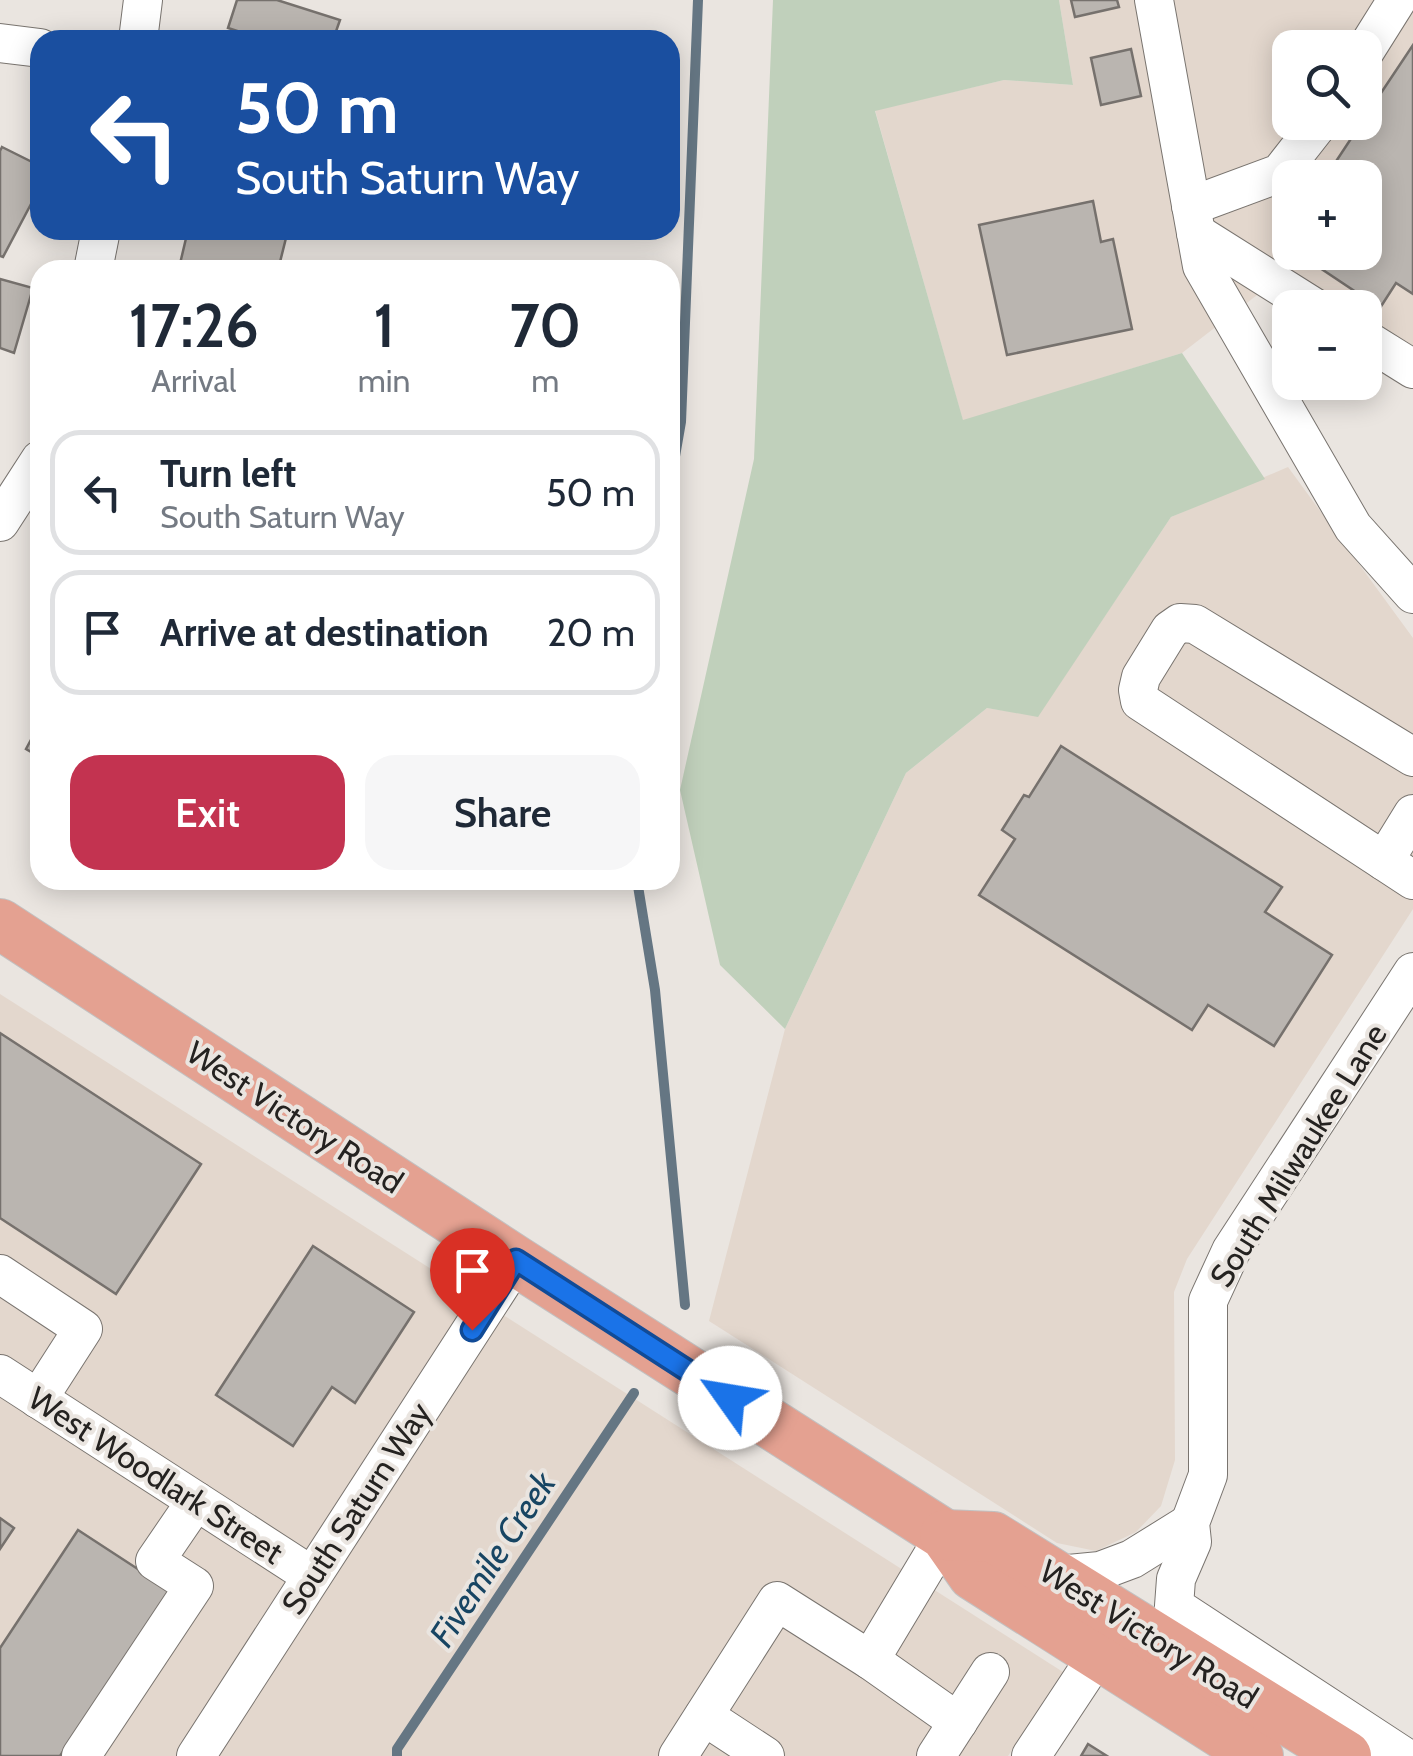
<!DOCTYPE html>
<html lang="en">
<head>
<meta charset="utf-8">
<style>
	body { margin:0; font-family:Cabin,sans-serif; background:#f6f6f7; color:#1f2937; height:100vh; display:flex; flex-direction:column; font-size:38px; white-space:nowrap }
	* { box-sizing:border-box; margin:0 }
	p { font-size:32px; color:#747a83 }
	.icon { flex:none; width:55px; height:55px; fill:none; stroke:currentColor; stroke-width:2; stroke-linecap:round; stroke-linejoin:round }
	.map { position:relative; flex:1; overflow:hidden }
	.panel { position:absolute; left:30px; top:260px; width:650px; height:630px; display:flex; flex-direction:column; background:#fff; border-radius:30px; box-shadow:0 5px 25px #0003 }
	.panel>* { flex:none }
	.guide { position:absolute; left:30px; top:30px; width:650px; height:210px; border-radius:30px; box-shadow:0 5px 25px #0003; background:#1a4fa0; color:#fff; overflow:hidden }
	.fabs { position:absolute; left:1272px; top:30px; display:grid; gap:20px }
	.fabs a { display:grid; place-items:center; width:110px; height:110px; border-radius:20px; background:#fff; box-shadow:0 5px 25px #0003; font-size:50px }
	.pin { position:absolute; display:grid; place-items:center; width:85px; height:85px; color:#fff; margin:-102px -42px; border-radius:50% 50% 50% 0; rotate:-45deg; box-shadow:0 0 10px #0007 }
	.pin .icon { rotate:45deg }
	.me { position:absolute; width:110px; margin:-55px; rotate:302deg; stroke-linejoin:round; filter:drop-shadow(0 0 8px #0008) }
	.turn { display:flex; align-items:center; gap:35px; height:210px; padding:0 40px; font-size:45px }
	.turn .icon { width:130px; height:130px; stroke-width:2.5 }
	.turn b { display:block; font-size:70px; line-height:85px }
	.eta { display:flex; justify-content:space-evenly; align-items:center; height:170px; text-align:center }
	.eta b { font-size:60px; font-weight:600; line-height:70px }
	.action { display:flex; gap:20px; margin-top:auto; padding:20px 40px }
	.action a { flex:1; height:115px; border-radius:30px; background:#c33350; color:#fff; font-size:40px; font-weight:600; line-height:115px; text-align:center }
	.action a+a { background:#f6f6f7; color:#1f2937 }
	ul { padding:0; list-style:none }
	li { display:flex; align-items:center; gap:30px; height:125px; margin:0 20px 15px; padding:0 20px; border:5px solid #e0e1e3; border-radius:30px }
	li div { flex:1 }
	li b { display:block; font-size:38px }
	li em { font-style:normal }
	.map>svg:first-child { display:block }
	.built { fill:#e3d7cd; fill-rule:evenodd }
	.green { fill:#c0d0bb }
	.lines { fill:none; stroke-linecap:round; stroke-linejoin:round }
	.stream { stroke:#657683; stroke-width:10 }
	.building { fill:#bab5b0; stroke:#76716d; stroke-width:2.5 }
	.minor-casing { stroke:#79746f; stroke-width:40 }
	.major-casing { stroke:#c2c1c1; stroke-width:52 }
	.minor { stroke:#fff; stroke-width:38 }
	.major { stroke:#e4a191; stroke-width:50 }
	.route-casing { stroke:#114b97; stroke-width:25 }
	.route { stroke:#1a73e8; stroke-width:18 }
	.labels { text-anchor:middle; dominant-baseline:central; stroke-width:8; stroke-linejoin:round; paint-order:stroke }
	.street-label { font-size:32px; fill:#242220; stroke:#eae5e0 }
	.water-label { font-size:35px; font-style:italic; fill:#174563; stroke:#eae5e0 }
</style>
</head>
<body>
<div class="map">
<svg width="1413" height="1756" viewBox="0 0 1413 1756">
	<rect width="100%" height="100%" fill="#eae5e0"/>
	<g class="built">
		<path d="M1059,0H1413V389L1365,358V308H1290L1261,292L1182,353L963,421L875,110L1004,80L1073,85ZM1290,48H1365V122H1290ZM1290,178H1365V252H1290Z"/>
		<polygon points="1288,467 1413,638 1413,909 1187,1259 1174,1292 1175,1460 1161,1506 1136,1532 1096,1551 1057,1543 709,1321 785,1029 906,773 987,708 1038,716 1171,517"/>
		<polygon points="0,994 1063,1672 1008,1756 0,1756"/>
	</g>
	<polygon class="green" points="773,0 1059,0 1073,85 1004,80 875,111 963,420 1182,353 1265,479 1171,517 1038,717 987,708 906,773 785,1029 720,965 680,790 754,459"/>
	<g class="lines">
		<g class="stream">
			<polyline points="670,485 681,422 698,0"/>
			<polyline points="637,880 655,990 685,1305"/>
			<polyline points="397,1756 397,1749 634,1393"/>
		</g>
	</g>
	<g class="building">
		<polygon points="237,0 277,0 340,20 333,40 265,40 228,28"/>
		<polygon points="1071,0 1117,0 1119,7 1075,17"/>
		<polygon points="1413,45 1413,294 1396,283 1380,308 1296,252 1365,252 1365,178 1325,178 1362,122 1365,122 1365,117"/>
		<polygon points="1131,49 1141,96 1101,105 1091,58"/>
		<polygon points="2,147 40,166 40,187 3,257 0,256 0,151"/>
		<polygon points="1093,201 1101,242 1113,239 1132,329 1007,355 979,225"/>
		<polygon points="188,230 288,230 278,270 187,270 179,268"/>
		<polygon points="0,279 33,288 14,353 0,348"/>
		<polygon points="40,723 40,757 26,749"/>
		<polygon points="1061,746 1282,887 1265,912 1332,955 1274,1046 1208,1005 1192,1030 979,895 1015,839 1002,830 1024,795 1029,797"/>
		<polygon points="0,1033 201,1164 116,1294 0,1218"/>
		<polygon points="313,1246 414,1312 355,1403 332,1387 293,1446 216,1395"/>
		<polygon points="0,1518 14,1528 0,1549"/>
		<polygon points="78,1530 170,1590 60,1756 0,1756 0,1648"/>
		<polygon points="1088,1744 1107,1756 1081,1756"/>
	</g>
	<g class="lines">
		<defs>
			<g id="minor">
				<polyline points="1154,0 1202,266 1353,527 1413,594"/>
				<polyline points="138,40 143,0"/>
				<polyline points="0,43 40,48"/>
				<polyline points="1365,51 1397,0"/>
				<polyline points="1191,206 1280,173 1320,122"/>
				<polyline points="1196,233 1315,308"/>
				<polyline points="93,270 101,230"/>
				<polyline points="1365,339 1413,369"/>
				<polyline points="0,522 40,460"/>
				<polyline points="1413,757 1195,624 1180,623 1170,630 1141,677 1138,690 1140,701 1413,880"/>
				<polyline points="1384,861 1413,814"/>
				<polyline points="0,1274 83,1329 38,1399"/>
				<polyline points="0,1374 312,1576"/>
				<polyline points="1058,1575 1100,1571 1132,1559 1190,1523"/>
				<polyline points="870,1660 958,1722"/>
				<polyline points="704,1716 765,1756"/>
				<polyline points="81,1756 194,1586 155,1561 196,1501"/>
				<polyline points="196,1756 516,1261"/>
				<polyline points="678,1756 777,1601 870,1660 945,1535"/>
				<polyline points="936,1756 990,1672"/>
				<polyline points="1031,1756 1111,1635"/>
				<polyline points="1403,1756 1174,1606 1176,1579 1192,1542 1190,1523 1208,1475 1208,1301 1231,1251 1413,972"/>
			</g>
			<g id="major">
				<polyline points="0,924 516,1261 945,1535 973,1575 1258,1756"/>
				<polyline points="945,1535 993,1537 1346,1756"/>
			</g>
		</defs>
		<use href="#minor" class="minor-casing"/>
		<use href="#major" class="major-casing"/>
		<use href="#minor" class="minor"/>
		<use href="#major" class="major"/>
	</g>
	<g class="lines">
		<defs>
			<polyline id="route" points="472,1330 516,1260 730,1398"/>
		</defs>
		<use href="#route" class="route-casing"/>
		<use href="#route" class="route"/>
	</g>
	<g class="labels">
		<g class="street-label">
			<text transform="translate(295 1117) rotate(33)">West Victory Road</text>
			<text transform="translate(1298 1155) rotate(-58)">South Milwaukee Lane</text>
			<text transform="translate(156 1475) rotate(33)">West Woodlark Street</text>
			<text transform="translate(356 1508) rotate(-57)">South Saturn Way</text>
			<text transform="translate(1149 1634) rotate(32)">West Victory Road</text>
		</g>
		<g class="water-label">
			<text transform="translate(492 1559) rotate(-57)">Fivemile Creek</text>
		</g>
	</g>
</svg>
<div class="fabs">
<a><svg class="icon" aria-label="search" viewBox="0 0 24 24"><circle cx="10" cy="10" r="6"/><path d="M15 15l6 6"/></svg></a>
<a>+</a>
<a>−</a>
</div>
<div class="pin" style="left:472px;top:1330px;background:#d93025"><svg class="icon" aria-label="arrive" viewBox="0 0 24 24"><path d="M6 21V4h12l-3 4 3 4H6"/></svg></div>
<svg class="me" style="left:730px;top:1398px" viewBox="-20 -20 40 40"><circle r="19" fill="#fff"/><path d="M0-13L10 11 0 6-10 11z" fill="#1a73e8"/></svg>
<div class="guide">
<div class="turn"><svg class="icon" aria-label="left" viewBox="0 0 24 24"><path d="M17 20v-9H6M10 6l-5 5 5 5"/></svg><div><b>50 m</b>South Saturn Way</div></div>
</div>
<section class="panel">
<div class="eta">
<div><b>17:26</b><p>Arrival</p></div>
<div><b>1</b><p>min</p></div>
<div><b>70</b><p>m</p></div>
</div>
<ul>
<li><svg class="icon" aria-label="left" viewBox="0 0 24 24"><path d="M17 20v-9H6M10 6l-5 5 5 5"/></svg><div><b>Turn left</b><p>South Saturn Way</p></div><em>50 m</em></li>
<li><svg class="icon" aria-label="arrive" viewBox="0 0 24 24"><path d="M6 21V4h12l-3 4 3 4H6"/></svg><div><b>Arrive at destination</b></div><em>20 m</em></li>
</ul>
<div class="action"><a>Exit</a><a>Share</a></div>
</section>
</div>
</body>
</html>
